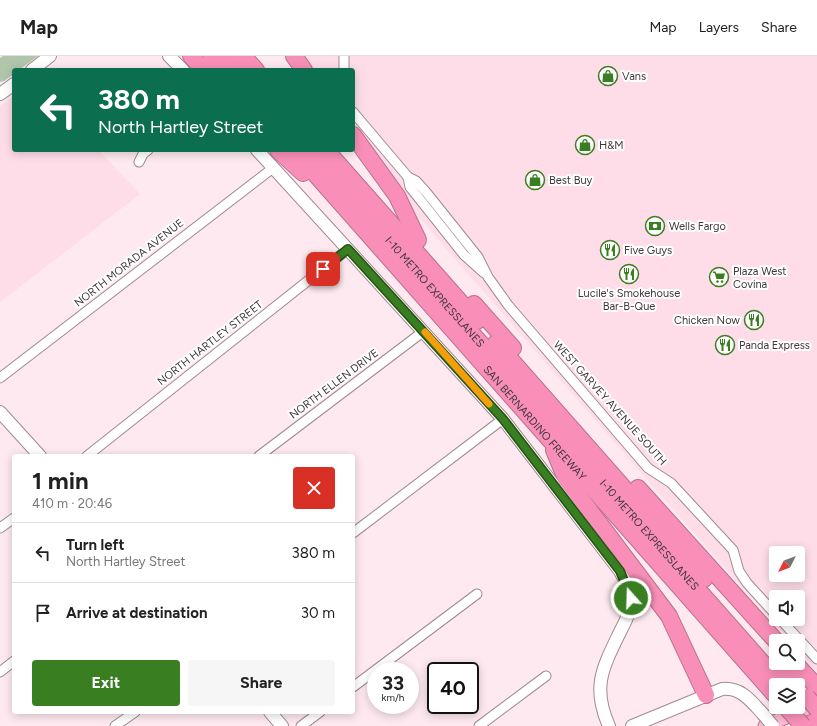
<!DOCTYPE html>
<html lang="en">
<head>
<meta charset="utf-8">
<style>
	body { margin:0; font-family:Figtree,sans-serif; background:#f6f6f6; color:#222; height:100vh; display:flex; flex-direction:column; font-size:15px; white-space:nowrap }
	* { box-sizing:border-box; margin:0 }
	p { font-size:13px; color:#767676 }
	.icon { flex:none; width:22px; height:22px; fill:none; stroke:currentColor; stroke-width:2; stroke-linecap:round; stroke-linejoin:round }
	.map { position:relative; flex:1; overflow:hidden }
	.sheet { position:absolute; left:12px; top:398px; width:343px; height:260px; display:flex; flex-direction:column; background:#fff; border-radius:4px; box-shadow:0 2px 10px #0003 }
	.sheet>* { flex:none }
	.banner { position:absolute; left:12px; top:12px; width:343px; height:84px; border-radius:4px; box-shadow:0 2px 10px #0003; background:#0b6e4f; color:#fff; overflow:hidden }
	.needle { width:26px; rotate:228deg }
	.fabs { position:absolute; left:769px; top:490px; display:grid; gap:8px }
	.fabs a { display:grid; place-items:center; width:36px; height:36px; border-radius:4px; background:#fff; box-shadow:0 2px 10px #0003; font-size:20px }
	.speed { position:absolute; left:367px; top:606px; display:flex; gap:8px; font-size:20px; font-weight:700; text-align:center }
	.speed>* { display:grid; place-content:center; width:52px; height:52px; border-radius:50%; background:#fff; box-shadow:0 2px 10px #0003; line-height:1 }
	.speed small { font-size:10px; font-weight:400 }
	.speed .limit { border:2px solid #111; border-radius:6px; background:#fff; color:#111 }
	.pin { position:absolute; display:grid; place-items:center; width:34px; height:34px; color:#fff; margin:-17px; border-radius:8px; box-shadow:0 2px 6px #0006 }
	.me { position:absolute; width:44px; margin:-22px; rotate:340deg; stroke-linejoin:round; filter:drop-shadow(0 0 3px #0008) }
	.turn { display:flex; align-items:center; gap:14px; height:84px; padding:0 20px; font-size:18px }
	.turn .icon { width:52px; height:52px; stroke-width:2.5 }
	.turn b { display:block; font-size:28px; line-height:34px }
	.round { display:grid; place-items:center; flex:none; width:42px; height:42px; border-radius:4px; background:#f6f6f6 }
	.head { display:flex; align-items:center; justify-content:space-between; height:68px; padding:0 20px }
	h1 { font-size:24px; font-weight:700; line-height:30px }
	.action { display:flex; gap:8px; margin-top:auto; padding:8px 20px }
	.action a { flex:1; height:46px; border-radius:4px; background:#397e21; color:#fff; font-size:16px; font-weight:700; line-height:46px; text-align:center }
	.action a+a { background:#f6f6f6; color:#222 }
	ul { padding:0; list-style:none }
	li { display:flex; align-items:center; gap:12px; height:60px; padding:0 20px; border-top:1px solid #e0e0e0 }
	li div { flex:1 }
	li b { display:block; font-size:15px }
	li em { font-style:normal }
	header { display:flex; align-items:center; gap:24px; box-sizing:border-box; height:56px; padding:0 20px; background:#fff; border-bottom:1px solid #e0e0e0 }
	header strong { font-size:19px }
	nav { display:flex; gap:22px; margin-inline-start:auto; font-size:14px }
	.map>svg:first-child { display:block }
	.built { fill:#fedde8; fill-rule:evenodd }
	.green { fill:#b1c5ac }
	.lines { fill:none; stroke-linecap:round; stroke-linejoin:round }
	.street-casing { stroke:#a18a91; stroke-width:11 }
	.secondary-casing { stroke:#a18a91; stroke-width:14 }
	.primary-casing { stroke:#b8708c; stroke-width:15 }
	.highway-casing { stroke:#b8708c; stroke-width:18 }
	.street { stroke:#fff; stroke-width:9 }
	.secondary { stroke:#fff; stroke-width:12 }
	.primary { stroke:#fbbcd4; stroke-width:13 }
	.highway { stroke:#f98fb8; stroke-width:16 }
	.secondary-bridge-casing { stroke:#a18a91; stroke-width:14; stroke-linecap:butt }
	.highway-bridge-casing { stroke:#b8708c; stroke-width:18; stroke-linecap:butt }
	.secondary-bridge { stroke:#fff; stroke-width:12 }
	.highway-bridge { stroke:#f98fb8; stroke-width:16 }
	.route-casing { stroke:#255215; stroke-width:10 }
	.route { stroke:#397e21; stroke-width:7 }
	.slow { stroke:#f59e0b; stroke-width:7 }
	.labels { text-anchor:middle; dominant-baseline:central; stroke-width:4; stroke-linejoin:round; paint-order:stroke }
	.poi-label { font-size:11px; fill:#40373a; stroke:#fff; text-anchor:start }
	.street-label { font-size:11px; fill:#40373a; stroke:#fff }
</style>
</head>
<body>
<header>
<strong>Map</strong>
<nav><a>Map</a><a>Layers</a><a>Share</a></nav>
</header>
<div class="map">
<svg width="817" height="670" viewBox="0 0 817 670">
	<rect width="100%" height="100%" fill="#fde9ef"/>
	<g class="built">
		<path d="M294,0H817V616L798,594V585H790L656,434L416,158L353,76V14H304ZM776,497H798V519H776ZM776,541H798V563H776Z"/>
		<polygon points="14,40 14,94 98,94 140,138 0,246 0,50"/>
	</g>
	<polygon class="green" points="3,0 38,0 19,14 14,14 14,18 4,25 0,26 0,2"/>
	<g class="lines">
		<defs>
			<g id="street">
				<polyline points="344,0 344,14"/>
				<polyline points="353,56 408,121 416,125 426,136 478,201 488,221 508,249 648,412 671,427 733,494 739,515 747,527 776,559"/>
				<polyline points="139,106 143,98 148,94"/>
				<polyline points="408,121 410,131 464,199 484,217"/>
				<polyline points="0,322 273,112"/>
				<polyline points="87,400 348,193"/>
				<polyline points="259,400 424,275"/>
				<polyline points="0,472 14,462"/>
				<polyline points="353,477 503,363"/>
				<polyline points="780,563 817,603"/>
				<polyline points="0,616 14,605"/>
				<polyline points="353,631 477,538"/>
				<polyline points="115,670 135,656"/>
				<polyline points="301,670 320,656"/>
				<polyline points="479,670 546,620"/>
			</g>
			<g id="secondary">
				<polyline points="169,0 183,14"/>
				<polyline points="32,14 50,0"/>
				<polyline points="0,38 14,28"/>
				<path d="M257,94L503,363L620,515C624,523 631,533 631,543C631,556 625,566 619,578C602,613 592,632 609,670"/>
				<polyline points="0,356 40,400"/>
				<polyline points="270,656 282,670"/>
				<path d="M632,670L722,633C741,631 751,645 763,658"/>
			</g>
			<polyline id="primary" points="765,670 817,648"/>
			<g id="highway">
				<polyline points="191,0 204,14"/>
				<polyline points="211,0 224,14"/>
				<polyline points="228,0 240,14"/>
				<polyline points="243,0 256,14"/>
				<polyline points="294,0 304,14"/>
				<polyline points="353,79 397,140 418,184"/>
				<polyline points="278,94 303,117"/>
				<path id="s1" d="M294,94L776,640"/>
				<path id="s2" d="M310,94L782,629"/>
				<polyline points="326,94 477,265"/>
				<polyline points="474,248 513,292"/>
				<polyline points="496,287 704,523"/>
				<polyline points="554,394 566,423 669,560 706,639"/>
				<polyline points="638,432 776,585"/>
				<polyline points="795,607 817,631"/>
				<polyline points="778,608 796,629"/>
				<polyline points="813,666 817,670"/>
			</g>
		</defs>
		<use href="#street" class="street-casing"/>
		<use href="#secondary" class="secondary-casing"/>
		<use href="#primary" class="primary-casing"/>
		<use href="#highway" class="highway-casing"/>
		<use href="#street" class="street"/>
		<use href="#secondary" class="secondary"/>
		<use href="#primary" class="primary"/>
		<use href="#highway" class="highway"/>
		<defs>
			<polyline id="secondary-bridge" points="763,658 773,670"/>
			<g id="highway-bridge">
				<polyline points="807,641 817,653"/>
				<polyline points="786,651 803,670"/>
			</g>
		</defs>
		<use href="#secondary-bridge" class="secondary-bridge-casing"/>
		<use href="#highway-bridge" class="highway-bridge-casing"/>
		<use href="#secondary-bridge" class="secondary-bridge"/>
		<use href="#highway-bridge" class="highway-bridge"/>
	</g>
	<g class="lines">
		<defs>
			<polyline id="route" points="323,213 348,193 503,363 620,515 631,542"/>
		</defs>
		<use href="#route" class="route-casing"/>
		<use href="#route" class="route"/>
		<polyline class="slow" points="425,276 489,348"/>
	</g>
	<defs>
		<symbol id="shop-ring" viewBox="-11 -11 22 22"><circle r="9.5" fill="#fff" stroke="#397e21" stroke-width="1.5"/><path d="M-5-2.5h2.3a2.7 3.5 0 0 1 5.4 0H5L5.5 6h-11ZM-1.5-2.5h3a1.5 2.3 0 0 0-3 0Z" fill="#397e21"/></symbol>
		<symbol id="bank-ring" viewBox="-11 -11 22 22"><circle r="9.5" fill="#fff" stroke="#397e21" stroke-width="1.5"/><path d="M-6-4H6V4H-6ZM0-2.3a2.3 2.3 0 1 0 0 4.6a2.3 2.3 0 1 0 0-4.6Z" fill="#397e21"/></symbol>
		<symbol id="restaurant-ring" viewBox="-11 -11 22 22"><circle r="9.5" fill="#fff" stroke="#397e21" stroke-width="1.5"/><path d="M-5-6h1v4h1v-4h1v4h1v-4h1v5L-1.5 .5V6h-2V.5L-5-1ZM5-6V6H3V1.5H1.5Q1.5-4 5-6Z" fill="#397e21"/></symbol>
		<symbol id="supermarket-ring" viewBox="-11 -11 22 22"><circle r="9.5" fill="#fff" stroke="#397e21" stroke-width="1.5"/><path d="M-6-5.5h2.5l.6 2H6L4.5 2H-2.5L-4.4-4H-6ZM-1.5 3.2a1.3 1.3 0 1 0 .1 0ZM3 3.2a1.3 1.3 0 1 0 .1 0Z" fill="#397e21"/></symbol>
	</defs>
	<g fill-rule="evenodd">
		<use href="#shop-ring" x="597" y="9" width="22" height="22"/>
		<use href="#shop-ring" x="574" y="78" width="22" height="22"/>
		<use href="#shop-ring" x="524" y="113" width="22" height="22"/>
		<use href="#bank-ring" x="644" y="159" width="22" height="22"/>
		<use href="#restaurant-ring" x="599" y="183" width="22" height="22"/>
		<use href="#restaurant-ring" x="618" y="207" width="22" height="22"/>
		<use href="#supermarket-ring" x="708" y="210" width="22" height="22"/>
		<use href="#restaurant-ring" x="743" y="253" width="22" height="22"/>
		<use href="#restaurant-ring" x="714" y="278" width="22" height="22"/>
	</g>
	<g class="labels">
		<g class="poi-label">
			<text x="622" y="20">Vans</text>
			<text x="599" y="89">H&amp;M</text>
			<text x="549" y="124">Best Buy</text>
			<text x="669" y="170">Wells Fargo</text>
			<text x="624" y="194">Five Guys</text>
			<text x="733" y="215">Plaza West<tspan x="733" dy="13">Covina</tspan></text>
			<text x="629" y="237" text-anchor="middle">Lucile's Smokehouse<tspan x="629" dy="13">Bar-B-Que</tspan></text>
			<text x="740" y="264" text-anchor="end">Chicken Now</text>
			<text x="739" y="289">Panda Express</text>
		</g>
		<g class="street-label">
			<text transform="translate(129 207) rotate(-38)">NORTH MORADA AVENUE</text>
			<text stroke="none"><textPath href="#s2" startOffset="189">I-10 METRO EXPRESSLANES</textPath></text>
			<text transform="translate(210 287) rotate(-38)">NORTH HARTLEY STREET</text>
			<text transform="translate(334 328) rotate(-37)">NORTH ELLEN DRIVE</text>
			<text transform="translate(610 347) rotate(48)">WEST GARVEY AVENUE SOUTH</text>
			<text stroke="none"><textPath href="#s1" startOffset="364">SAN BERNARDINO FREEWAY</textPath></text>
			<text stroke="none"><textPath href="#s2" startOffset="513">I-10 METRO EXPRESSLANES</textPath></text>
		</g>
	</g>
</svg>
<div class="fabs">
<a><svg class="needle" viewBox="-14 -14 28 28"><path d="M0-13l5 13h-10z" fill="#e53935"/><path d="M0 13l5-13h-10z" fill="#767676"/></svg></a>
<a><svg class="icon" aria-label="sound" viewBox="0 0 24 24"><path d="M4 9h4l5-4v14l-5-4H4zM17 9q2 3 0 6"/></svg></a>
<a><svg class="icon" aria-label="search" viewBox="0 0 24 24"><circle cx="10" cy="10" r="6"/><path d="M15 15l6 6"/></svg></a>
<a><svg class="icon" aria-label="layers" viewBox="0 0 24 24"><path d="M12 4l9 5-9 5-9-5zM3 14l9 5 9-5"/></svg></a>
</div>
<div class="speed"><div>33<small>km/h</small></div><div class="limit">40</div></div>
<div class="pin" style="left:323px;top:213px;background:#d93025"><svg class="icon" aria-label="arrive" viewBox="0 0 24 24"><path d="M6 21V4h12l-3 4 3 4H6"/></svg></div>
<svg class="me" style="left:631px;top:542px" viewBox="-20 -20 40 40"><circle r="17" fill="#397e21" stroke="#fff" stroke-width="3"/><path d="M0-11L8 9 0 5-8 9z" fill="#fff"/></svg>
<div class="banner">
<div class="turn"><svg class="icon" aria-label="left" viewBox="0 0 24 24"><path d="M17 20v-9H6M10 6l-5 5 5 5"/></svg><div><b>380 m</b>North Hartley Street</div></div>
</div>
<section class="sheet">
<div class="head"><div><h1>1 min</h1><p>410 m · 20:46</p></div><a class="round" style="background:#d93025;color:#fff"><svg class="icon" aria-label="close" viewBox="0 0 24 24"><path d="M6 6l12 12M18 6L6 18"/></svg></a></div>
<ul>
<li><svg class="icon" aria-label="left" viewBox="0 0 24 24"><path d="M17 20v-9H6M10 6l-5 5 5 5"/></svg><div><b>Turn left</b><p>North Hartley Street</p></div><em>380 m</em></li>
<li><svg class="icon" aria-label="arrive" viewBox="0 0 24 24"><path d="M6 21V4h12l-3 4 3 4H6"/></svg><div><b>Arrive at destination</b></div><em>30 m</em></li>
</ul>
<div class="action"><a>Exit</a><a>Share</a></div>
</section>
</div>
</body>
</html>
